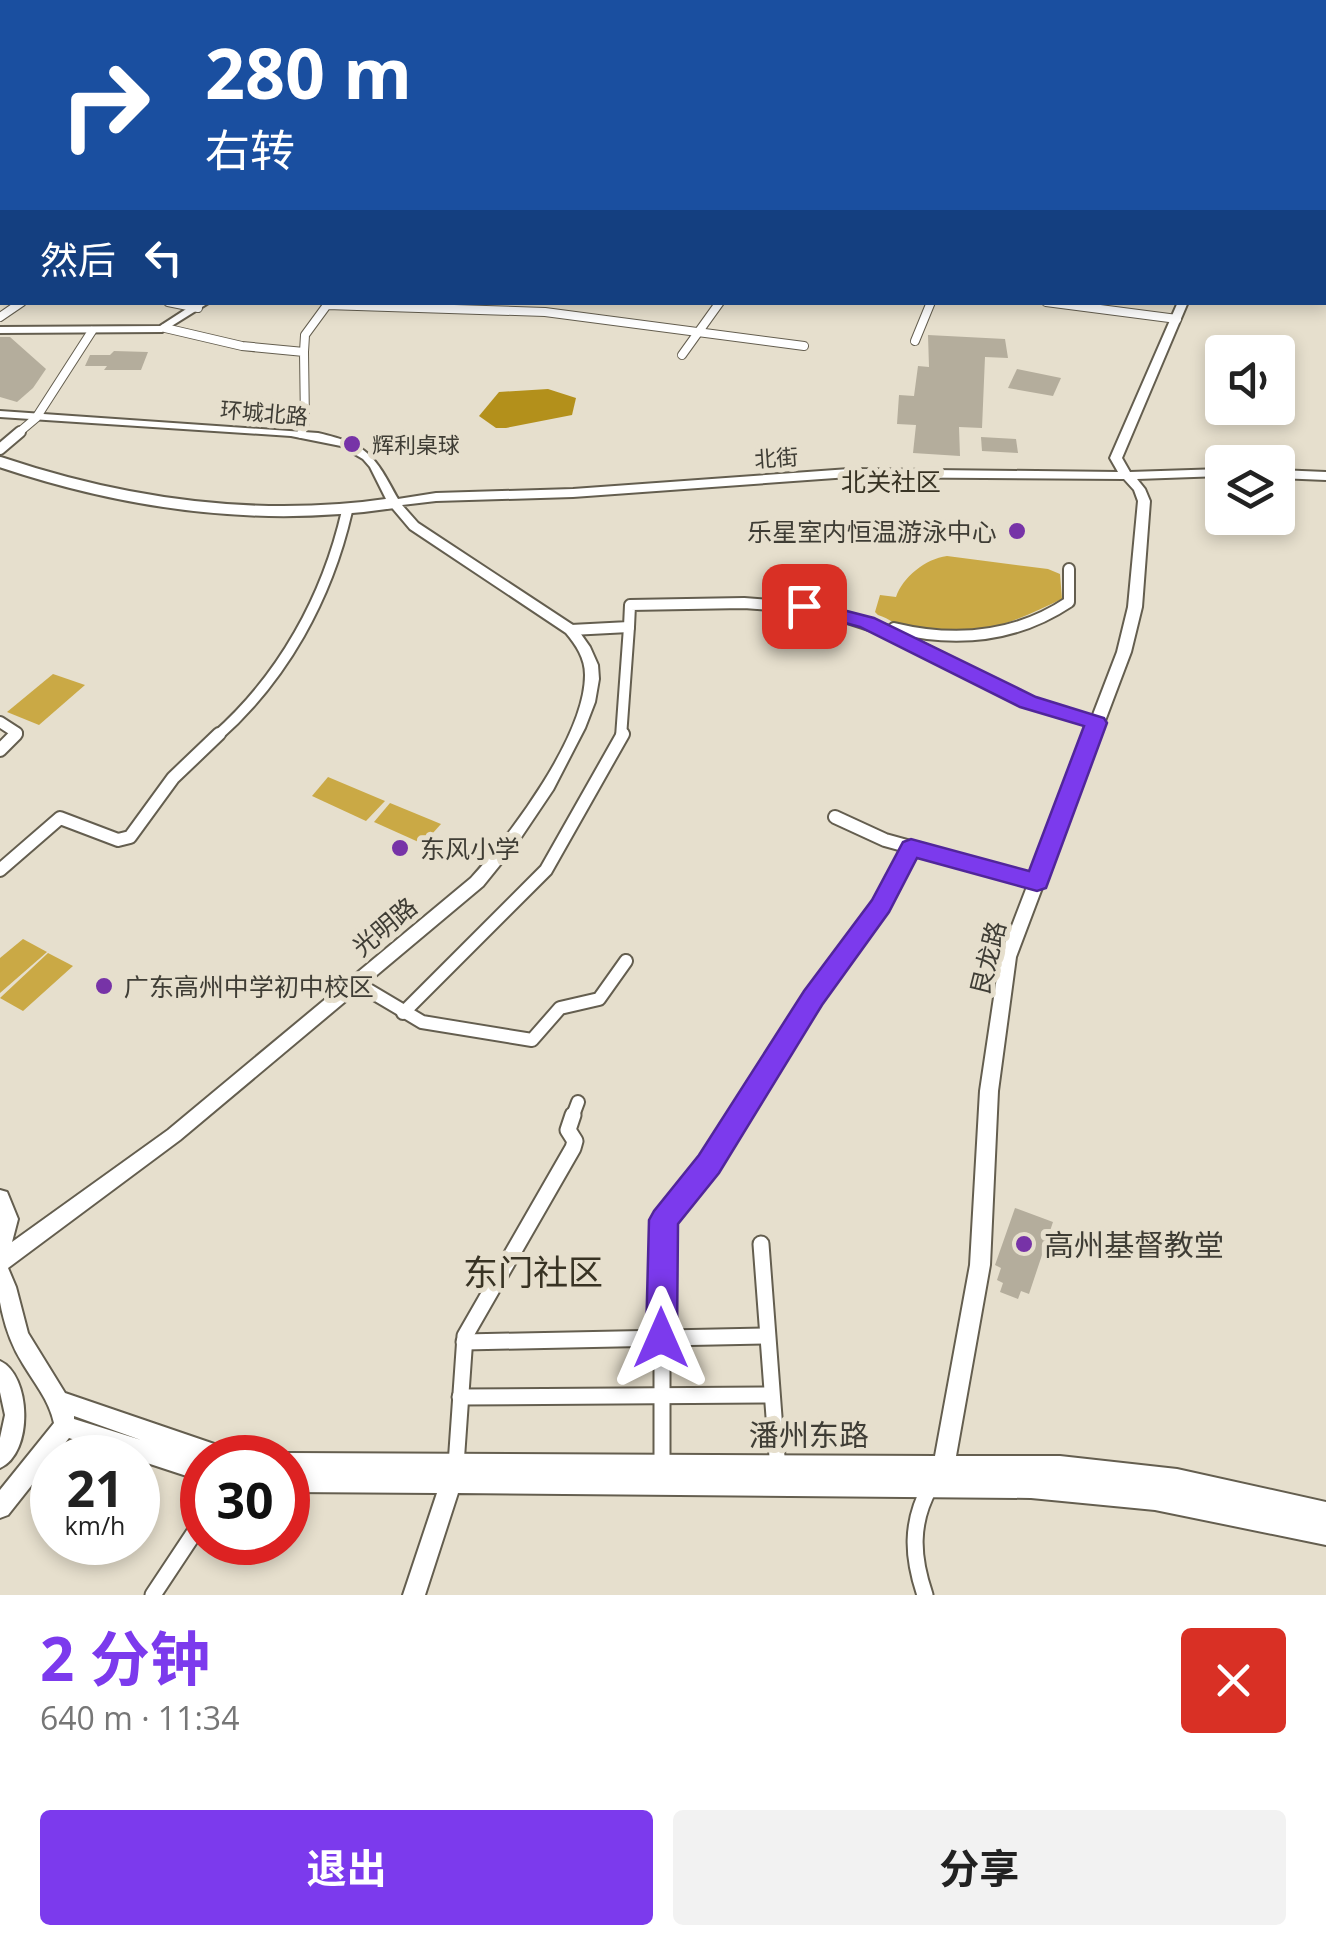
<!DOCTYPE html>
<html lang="zh">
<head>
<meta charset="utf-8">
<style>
	body { margin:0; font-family:"Open Sans","Noto Sans SC",sans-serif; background:#f2f2f2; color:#222; height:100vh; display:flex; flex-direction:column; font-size:38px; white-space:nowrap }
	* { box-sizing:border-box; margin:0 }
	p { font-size:32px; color:#767676 }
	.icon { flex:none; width:55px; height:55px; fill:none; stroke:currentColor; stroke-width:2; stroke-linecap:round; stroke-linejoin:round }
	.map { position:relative; height:1595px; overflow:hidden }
	.drawer { display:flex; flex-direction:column; background:#fff; flex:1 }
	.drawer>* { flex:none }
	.top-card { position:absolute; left:0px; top:0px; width:1328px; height:305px; box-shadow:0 5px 15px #0003; background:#1a4fa0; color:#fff; overflow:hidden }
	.tools { position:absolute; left:1205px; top:335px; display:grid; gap:20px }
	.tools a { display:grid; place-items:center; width:90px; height:90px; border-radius:10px; background:#fff; box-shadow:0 5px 15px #0003; font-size:50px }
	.speed { position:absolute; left:30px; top:1435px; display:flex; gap:20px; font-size:50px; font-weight:700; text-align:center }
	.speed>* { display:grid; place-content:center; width:130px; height:130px; border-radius:50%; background:#fff; box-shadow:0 5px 15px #0003; line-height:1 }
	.speed small { font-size:25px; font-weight:400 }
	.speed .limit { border:15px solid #d22; background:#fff; color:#111 }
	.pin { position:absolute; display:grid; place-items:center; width:85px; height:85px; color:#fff; margin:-42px; border-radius:20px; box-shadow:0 5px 15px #0006 }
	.me { position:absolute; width:110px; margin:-55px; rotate:0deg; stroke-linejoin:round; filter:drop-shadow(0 0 8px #0008) }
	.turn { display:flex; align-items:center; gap:35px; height:210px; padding:0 40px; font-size:45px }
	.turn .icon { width:130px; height:130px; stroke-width:2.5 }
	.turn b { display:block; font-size:70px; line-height:85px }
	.then { display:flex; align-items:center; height:95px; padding:0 40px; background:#0003; gap:20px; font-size:38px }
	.round { display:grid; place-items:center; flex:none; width:105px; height:105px; border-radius:10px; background:#f2f2f2 }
	.headline { display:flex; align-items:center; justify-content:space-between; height:170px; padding:0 40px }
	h1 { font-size:60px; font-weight:700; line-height:75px; color:#7c3aed }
	.button { display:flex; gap:20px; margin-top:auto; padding:20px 40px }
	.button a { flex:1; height:115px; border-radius:10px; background:#7c3aed; color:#fff; font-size:40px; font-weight:700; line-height:115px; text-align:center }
	.button a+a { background:#f2f2f2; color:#222 }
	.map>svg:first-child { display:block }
	.green { fill:#caa945 }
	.water { fill:#b3901b }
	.building { fill:#b4ad9c }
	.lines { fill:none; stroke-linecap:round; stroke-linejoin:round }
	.street-far3-casing { stroke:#645e4f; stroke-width:10 }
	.street-far2-casing { stroke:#645e4f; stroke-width:14 }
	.street-far1-casing { stroke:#645e4f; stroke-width:16 }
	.street-casing { stroke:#645e4f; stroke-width:19 }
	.secondary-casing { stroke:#645e4f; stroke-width:4 }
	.primary-casing { stroke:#645e4f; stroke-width:3 }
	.street-far3 { stroke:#fff; stroke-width:8 }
	.street-far2 { stroke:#fff; stroke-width:10 }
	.street-far1 { stroke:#fff; stroke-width:12 }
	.street { stroke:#fff; stroke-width:15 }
	.secondary { fill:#fff; fill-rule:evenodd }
	.primary { fill:#fff; fill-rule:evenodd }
	.route { fill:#7c3aed; stroke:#51269a; stroke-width:2.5 }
	.poi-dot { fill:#7733a7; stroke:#e6dfcd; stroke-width:4 }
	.labels { text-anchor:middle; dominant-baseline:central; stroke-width:10; stroke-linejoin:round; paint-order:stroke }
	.far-street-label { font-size:22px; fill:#3f3d35; stroke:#e6dfcd }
	.far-poi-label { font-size:22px; fill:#3f3d35; stroke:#e6dfcd; text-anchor:start }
	.far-quarter-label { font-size:25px; fill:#383324; stroke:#e6dfcd }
	.poi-label { font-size:25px; fill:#3f3d35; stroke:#e6dfcd; text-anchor:start }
	.street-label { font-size:25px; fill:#3f3d35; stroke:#e6dfcd }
	.near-poi-label { font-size:30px; fill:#3f3d35; stroke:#e6dfcd; text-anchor:start }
	.near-street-label { font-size:30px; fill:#3f3d35; stroke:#e6dfcd }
	.near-quarter-label { font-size:35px; fill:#383324; stroke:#e6dfcd }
</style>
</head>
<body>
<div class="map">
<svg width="1326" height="1595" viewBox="0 0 1326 1595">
	<rect width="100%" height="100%" fill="#e6dfcd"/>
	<g class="green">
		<path d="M947,556L1048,569L1060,574L1062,599C1017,621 964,644 912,631C899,628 889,618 878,615L875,612L880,595L896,597C903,577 925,559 947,556Z"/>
		<polygon points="53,674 85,685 39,725 7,712"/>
		<polygon points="328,777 385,801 366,821 312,796"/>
		<polygon points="390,803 441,824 423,844 374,822"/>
		<polygon points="23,939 47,952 0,993 0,958"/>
		<polygon points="48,953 73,966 23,1011 0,998"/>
	</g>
	<polygon class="water" points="548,389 576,398 572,415 506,428 496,428 479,416 499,392"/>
	<g class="building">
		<polygon points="928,335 1005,339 1008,358 985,357 982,428 959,427 960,456 913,453 916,425 897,424 899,395 914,396 918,366 929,367"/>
		<polygon points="0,337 10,337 46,369 33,388 17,402 0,397"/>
		<polygon points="114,351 148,352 141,370 104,370 107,366 85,366 90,355 110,355"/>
		<polygon points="1017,369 1061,378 1053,396 1008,388"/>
		<polygon points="981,437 1016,439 1018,453 982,451"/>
		<polygon points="1015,1208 1053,1222 1029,1294 1021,1291 1018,1299 1000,1292 1003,1283 997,1280 1001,1268 995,1265"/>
	</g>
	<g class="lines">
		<defs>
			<g id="street-far3">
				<polyline points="168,302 198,308"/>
				<polyline points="1046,302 1177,319"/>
				<polyline points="0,317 22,302"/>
				<polyline points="165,328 242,346 304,352 305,423 301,434"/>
				<polyline points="915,341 931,302"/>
				<polyline points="304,352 305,335 327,305 545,312 804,346"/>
				<polyline points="682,355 720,302"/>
				<polyline points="17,434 36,418 92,331"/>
			</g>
			<g id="street-far2">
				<polyline points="0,449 20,432"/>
				<path d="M0,462C128,505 260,523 394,503"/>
				<path d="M894,628C956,643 1015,638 1069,602V569"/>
				<polyline points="571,630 629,627 630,605 744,603 820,609 888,631 1028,702 1096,723"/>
				<polyline points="0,722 17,733 13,737"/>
				<path d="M216,737C283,678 327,598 347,511"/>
				<polyline points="621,737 629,627"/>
			</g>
			<g id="street-far1">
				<polyline points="0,750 16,734"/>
				<polyline points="835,817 885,840 1037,882"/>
				<polyline points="0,870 60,818 118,840 130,837 173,778 219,734"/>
				<polyline points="358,984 422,1022 532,1040 560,1008 599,999 626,961"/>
				<polyline points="403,1013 546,870 623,734"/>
				<polyline points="572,1118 578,1102"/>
				<polyline points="738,1118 813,998 887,896 911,848"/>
			</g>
			<g id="street">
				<polyline points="761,1244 778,1470"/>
				<polyline points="464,1342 767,1336"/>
				<polyline points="460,1397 771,1395"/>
				<polyline points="456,1465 465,1336 573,1148 575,1141 568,1130 573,1115"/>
				<polyline points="662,1470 662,1224 709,1164 740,1115"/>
				<polyline points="153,1595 202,1521"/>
				<path d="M925,1595C912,1557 910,1523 930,1487"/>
			</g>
			<g id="secondary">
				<polygon points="804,0 812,0 812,2 805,2"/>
				<polygon points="818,0 826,0 824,2 818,2"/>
				<polygon points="0,109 2,109 2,114 0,115"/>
				<rect x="1325" y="153" width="1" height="6"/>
				<polygon points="2,197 2,203 0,204 0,198"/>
				<rect x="1325" y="263" width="1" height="6"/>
				<polygon points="197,302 210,302 162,332 0,333 0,327 160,326"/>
				<path d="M1178,302H1188L1122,458L1130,472L1222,469V476L1137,479L1145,489L1150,501L1142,607L1131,652L1016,957L998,1091L990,1265L956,1456H1060L1177,1469L1326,1502V1545L1155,1510L1031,1498L458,1493L425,1595H403L437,1493L288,1492V1458H280L288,1453L935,1456L970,1265L980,1091L1000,957L1117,652L1128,607L1138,501L1134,490L1124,479L849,477L573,497L436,501L402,505L418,523L576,627L590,647L598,665L599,679L595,702L585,728L553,790L516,845L483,886L180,1140L8,1268L16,1287L28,1333L65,1393L223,1447L231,1450L233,1458H202V1481L138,1460V1458H130L69,1438L8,1515L0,1518V1490L54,1423C49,1400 35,1384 23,1364C11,1345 4,1324 0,1302V1190L7,1192L18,1219L12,1242L168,1130L471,878C511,834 585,736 585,675C585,658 576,645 566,633L410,529L388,503L370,467L363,459L341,446L291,436L0,417V411L318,433C369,445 374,455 398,499L436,493L573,489L849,469L1118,472L1110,458ZM74,1416L141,1440L74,1419Z"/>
				<polygon points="1278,470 1326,472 1326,480 1278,478"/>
				<path d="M0,1361C31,1375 34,1453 0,1468V1438L5,1415L0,1392Z"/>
			</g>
			<polygon id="primary" points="2,56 2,93 0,94 0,57"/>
		</defs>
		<use href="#street-far3" class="street-far3-casing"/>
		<use href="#street-far2" class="street-far2-casing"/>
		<use href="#street-far1" class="street-far1-casing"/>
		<use href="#street" class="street-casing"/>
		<use href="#secondary" class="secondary-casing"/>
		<use href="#primary" class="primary-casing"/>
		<use href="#street-far3" class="street-far3"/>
		<use href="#street-far2" class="street-far2"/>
		<use href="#street-far1" class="street-far1"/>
		<use href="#street" class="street"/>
		<use href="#secondary" class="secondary"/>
		<use href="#primary" class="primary"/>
	</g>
	<polygon class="route" points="804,600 874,618 1036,697 1104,718 1107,723 1046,888 1037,891 917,858 889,912 822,1005 719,1173 678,1224 677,1338 672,1348 661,1353 650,1348 646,1338 649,1220 654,1211 699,1155 804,991 872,900 903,842 911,839 1029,871 1084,726 1020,707 860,627 797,610 797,602"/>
	<g class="poi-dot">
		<circle cx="352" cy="444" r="10"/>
		<circle cx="1017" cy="531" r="10"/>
		<circle cx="400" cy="848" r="10"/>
		<circle cx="104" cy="986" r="10"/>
		<circle cx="1024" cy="1244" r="10"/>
	</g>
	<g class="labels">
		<g class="far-street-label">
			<text transform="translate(264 412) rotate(5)">环城北路</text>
			<text transform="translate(776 457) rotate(-4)">北街</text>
		</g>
		<g class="far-poi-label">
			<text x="372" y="444">辉利桌球</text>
		</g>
		<g class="far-quarter-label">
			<text x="891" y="481">北关社区</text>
		</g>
		<g class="poi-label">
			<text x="997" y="531" text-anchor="end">乐星室内恒温游泳中心</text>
			<text x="420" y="848">东风小学</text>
			<text x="124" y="986">广东高州中学初中校区</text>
		</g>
		<g class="street-label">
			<text transform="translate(384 926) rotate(-40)">光明路</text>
			<text transform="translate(987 958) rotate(-76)">艮龙路</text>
		</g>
		<g class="near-poi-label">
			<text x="1044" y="1244">高州基督教堂</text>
		</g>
		<g class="near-street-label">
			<text x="809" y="1434">潘州东路</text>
		</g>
		<g class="near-quarter-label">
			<text x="533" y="1271">东门社区</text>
		</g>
	</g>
</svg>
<div class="tools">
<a><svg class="icon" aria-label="sound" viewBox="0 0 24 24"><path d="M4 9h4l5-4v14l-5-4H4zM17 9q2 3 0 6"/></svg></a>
<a><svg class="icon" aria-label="layers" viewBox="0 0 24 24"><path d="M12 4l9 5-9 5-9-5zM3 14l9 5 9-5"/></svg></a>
</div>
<div class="speed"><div>21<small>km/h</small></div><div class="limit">30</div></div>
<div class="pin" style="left:804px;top:606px;background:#d93025"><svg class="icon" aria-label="arrive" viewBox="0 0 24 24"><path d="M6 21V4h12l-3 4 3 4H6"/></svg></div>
<svg class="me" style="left:661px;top:1338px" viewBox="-20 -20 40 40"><path d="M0-17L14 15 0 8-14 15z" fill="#7c3aed" stroke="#fff" stroke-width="4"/></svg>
<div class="top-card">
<div class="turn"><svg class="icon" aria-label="right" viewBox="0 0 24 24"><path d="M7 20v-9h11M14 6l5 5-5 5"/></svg><div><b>280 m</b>右转</div></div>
<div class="then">然后<svg class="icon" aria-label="left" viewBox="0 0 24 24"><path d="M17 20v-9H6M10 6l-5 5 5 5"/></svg></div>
</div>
</div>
<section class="drawer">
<div class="headline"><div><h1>2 分钟</h1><p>640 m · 11:34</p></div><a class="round" style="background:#d93025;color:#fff"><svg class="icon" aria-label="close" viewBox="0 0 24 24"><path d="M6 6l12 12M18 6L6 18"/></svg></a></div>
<div class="button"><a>退出</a><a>分享</a></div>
</section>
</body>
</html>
